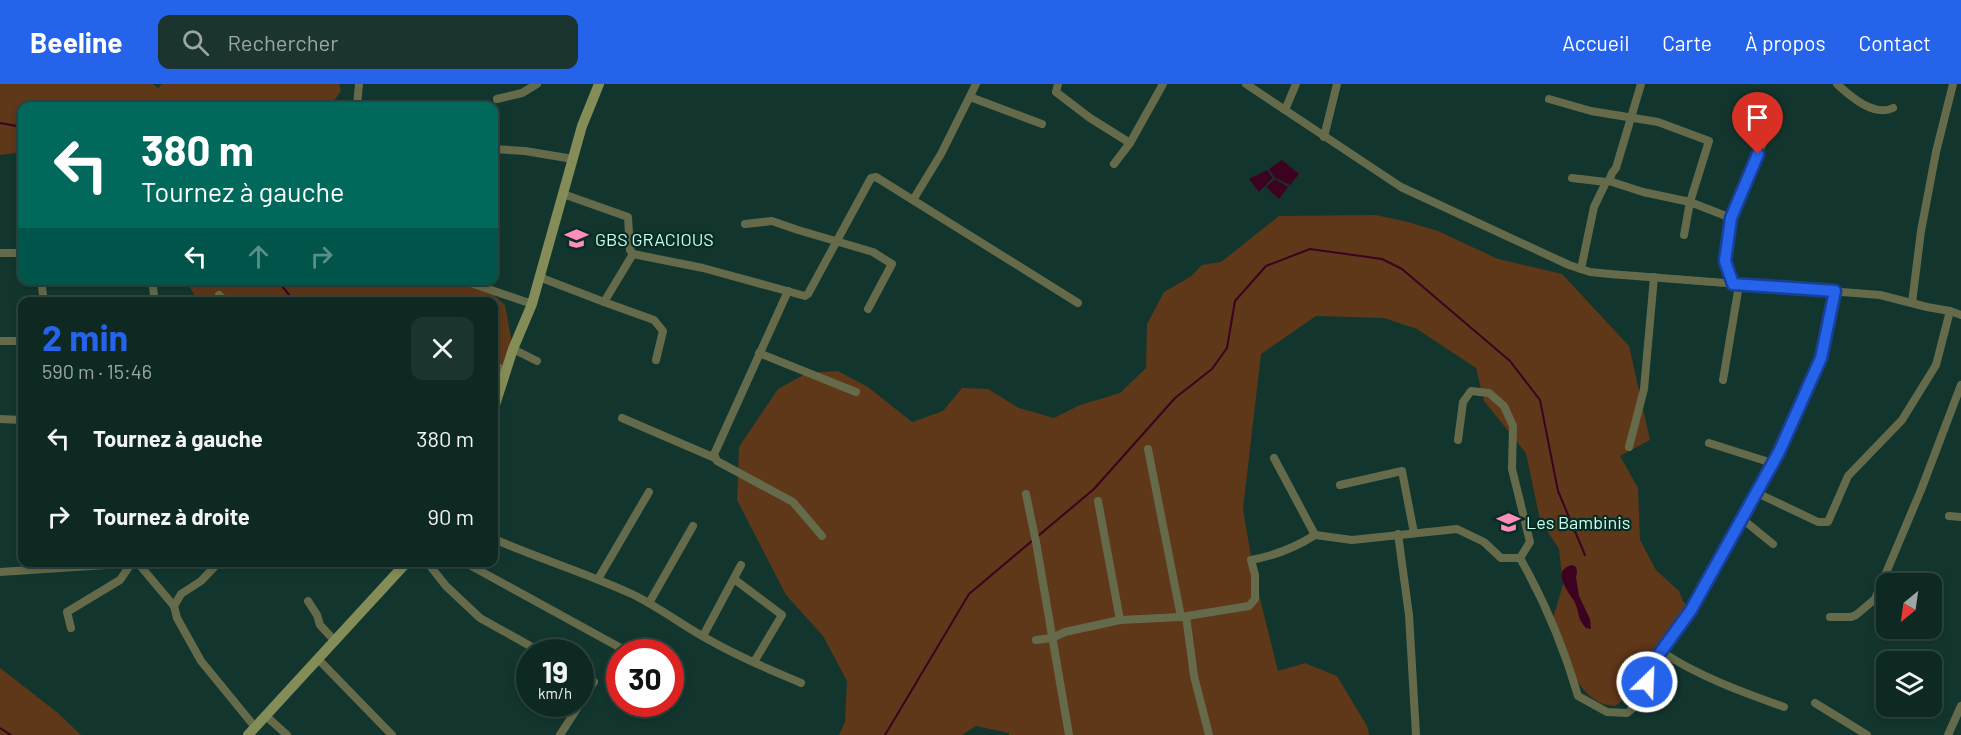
<!DOCTYPE html>
<html lang="fr">
<head>
<meta charset="utf-8">
<style>
	body { margin:0; font-family:Barlow,sans-serif; background:#1c342f; color:#f1f3f6; height:100vh; display:flex; flex-direction:column; font-size:22px; white-space:nowrap }
	* { box-sizing:border-box; margin:0 }
	p { font-size:20px; color:#9ba6a5 }
	.icon { flex:none; width:33px; height:33px; fill:none; stroke:currentColor; stroke-width:2; stroke-linecap:round; stroke-linejoin:round }
	.map { position:relative; flex:1; overflow:hidden }
	.panel { position:absolute; left:18px; top:213px; width:480px; height:270px; display:flex; flex-direction:column; background:#0e2822; border-radius:12px; box-shadow:0 3px 9px #0003,0 0 0 2px #2e4440 }
	.panel>* { flex:none }
	.hud { position:absolute; left:18px; top:18px; width:480px; height:183px; border-radius:12px; box-shadow:0 3px 9px #0003,0 0 0 2px #2e4440; background:#00695c; color:#fff; overflow:hidden }
	.needle { width:39px; rotate:209deg }
	.tools { position:absolute; left:1876px; top:489px; display:grid; gap:12px }
	.tools a { display:grid; place-items:center; width:66px; height:66px; border-radius:12px; background:#0e2822; box-shadow:0 3px 9px #0003,0 0 0 2px #2e4440; font-size:30px }
	.speed { position:absolute; left:516px; top:555px; display:flex; gap:12px; font-size:30px; font-weight:700; text-align:center }
	.speed>* { display:grid; place-content:center; width:78px; height:78px; border-radius:50%; background:#0e2822; box-shadow:0 3px 9px #0003,0 0 0 2px #2e4440; line-height:1 }
	.speed small { font-size:15px; font-weight:400 }
	.speed .limit { border:9px solid #d22; background:#fff; color:#111 }
	.pin { position:absolute; display:grid; place-items:center; width:51px; height:51px; color:#fff; margin:-62px -26px; border-radius:50% 50% 50% 0; rotate:-45deg; box-shadow:0 0 6px #0007 }
	.pin .icon { rotate:45deg }
	.me { position:absolute; width:66px; margin:-33px; rotate:24deg; stroke-linejoin:round; filter:drop-shadow(0 0 4px #0008) }
	.turn { display:flex; align-items:center; gap:21px; height:126px; padding:0 24px; font-size:27px }
	.turn .icon { width:78px; height:78px; stroke-width:2.5 }
	.turn b { display:block; font-size:42px; line-height:51px }
	.lanes { display:flex; align-items:center; height:57px; padding:0 24px; background:#0003; justify-content:center; gap:30px; direction:ltr }
	.lanes .off { opacity:.35 }
	.round { display:grid; place-items:center; flex:none; width:63px; height:63px; border-radius:12px; background:#1c342f }
	.head { display:flex; align-items:center; justify-content:space-between; height:102px; padding:0 24px }
	h1 { font-size:36px; font-weight:700; line-height:45px; color:#2563eb }
	ul { padding:0; list-style:none }
	li { display:flex; align-items:center; gap:18px; height:78px; padding:0 24px }
	li div { flex:1 }
	li b { display:block; font-size:22px }
	li em { font-style:normal }
	header { display:flex; align-items:center; gap:36px; box-sizing:border-box; height:84px; padding:0 30px; background:#2563eb; color:#fff }
	header strong { font-size:28px }
	nav { display:flex; gap:33px; margin-inline-start:auto; font-size:21px }
	.search { width:420px; height:54px; background:#1c342f; display:flex; align-items:center; gap:15px; box-sizing:border-box; padding:0 21px; border-radius:12px; color:#9ba6a5; font-size:22px }
	.map>svg:first-child { display:block }
	.green { fill:#5f3719 }
	.water { fill:#3d0220 }
	.lines { fill:none; stroke-linecap:round; stroke-linejoin:round }
	.stream { stroke:#3d0220; stroke-width:2 }
	.street { stroke:#656b4a; stroke-width:8 }
	.secondary { stroke:#848c57; stroke-width:10 }
	.route-casing { stroke:#184099; stroke-width:15 }
	.route { stroke:#2563eb; stroke-width:10 }
	.labels { text-anchor:middle; dominant-baseline:central; stroke-width:4.5; stroke-linejoin:round; paint-order:stroke }
	.poi-label { font-size:18px; fill:#cbfeef; stroke:#072c24; text-anchor:start }
</style>
</head>
<body>
<header>
<strong>Beeline</strong>
<div class="search"><svg class="icon" aria-label="search" viewBox="0 0 24 24"><circle cx="10" cy="10" r="6"/><path d="M15 15l6 6"/></svg>Rechercher</div>
<nav><a>Accueil</a><a>Carte</a><a>À propos</a><a>Contact</a></nav>
</header>
<div class="map">
<svg width="1961" height="651" viewBox="0 0 1961 651">
	<rect width="100%" height="100%" fill="#12362e"/>
	<g class="green">
		<polygon points="0,0 153,0 158,4 162,0 339,0 341,7 330,22 22,22 22,68 0,71"/>
		<path d="M1376,131L1408,138L1438,147L1498,175L1562,190L1629,262L1650,356L1620,372L1638,404L1640,456L1656,486L1679,507L1683,517L1690,525L1630,611L1615,622C1610,621 1604,621 1601,619C1575,608 1561,564 1551,540L1563,501L1559,465L1540,436L1526,369L1484,317L1476,284L1417,245L1384,234L1316,232L1261,270L1243,425L1254,490L1278,587L1305,579L1337,592L1367,642L1369,651H1009V649L976,642L962,651H839L845,638L847,597L823,552L786,511L737,416L739,363L778,305L807,289L838,287L868,303L912,338L943,327L962,304L988,305L1019,324L1054,334L1080,321L1120,309L1146,284L1147,240L1164,208L1190,193L1202,181L1221,178L1279,132Z"/>
		<polygon points="186,197 478,197 505,221 513,265 494,324 494,218 198,217"/>
		<polygon points="0,584 58,629 81,651 0,651"/>
	</g>
	<g class="water">
		<polygon points="1282,76 1299,90 1290,101 1274,93 1269,85"/>
		<polygon points="1267,86 1273,94 1259,108 1249,95"/>
		<polygon points="1275,95 1288,103 1279,115 1266,103"/>
		<path d="M1572,481L1576,483L1577,488L1576,493L1579,512L1590,535L1591,545L1586,544C1576,533 1580,528 1574,517C1569,509 1550,486 1572,481Z"/>
	</g>
	<g class="lines">
		<g class="stream">
			<polyline points="0,39 22,43"/>
			<polyline points="277,196 295,218"/>
			<polyline points="1038,452 1094,405 1175,314 1212,285 1227,264 1235,217 1266,182 1310,165 1382,175 1402,185 1510,277 1540,316 1558,407 1585,471"/>
			<polyline points="0,644 11,651"/>
			<polyline points="885,651 969,510 1033,456"/>
		</g>
		<g class="street">
			<polyline points="1058,0 1056,8 1090,34 1130,59"/>
			<polyline points="1246,0 1401,103 1569,181 1590,188 1610,190 1880,211 1927,223 1950,227 1961,231"/>
			<path d="M1837,0C1851,13 1874,33 1893,24"/>
			<polyline points="970,13 1042,40"/>
			<polyline points="497,15 522,9 537,0"/>
			<polyline points="1549,15 1591,27 1658,38 1709,57 1690,118 1684,151"/>
			<polyline points="357,22 359,0"/>
			<polyline points="1285,26 1296,0"/>
			<polyline points="1324,53 1337,0"/>
			<polyline points="494,65 525,67 573,75"/>
			<polyline points="1114,80 1130,59 1163,0"/>
			<polyline points="1572,94 1606,98 1609,97 1612,89 1616,84 1641,0"/>
			<polyline points="1609,97 1643,108 1690,118 1731,134"/>
			<polyline points="563,110 628,133 630,166 633,170 703,184 805,212 808,210 871,94 876,93 1078,219"/>
			<polyline points="913,116 941,70 976,0"/>
			<polyline points="745,140 772,137 798,146 873,168 892,180 868,225"/>
			<polyline points="0,169 22,169"/>
			<polyline points="1581,185 1594,123 1606,98"/>
			<polyline points="539,193 604,218 633,170"/>
			<polyline points="41,196 44,218"/>
			<polyline points="152,196 155,218"/>
			<polyline points="462,196 532,220"/>
			<polyline points="1733,200 1725,177 1731,134 1751,84 1765,55"/>
			<polyline points="788,207 716,366 714,370 717,377 793,418 822,452"/>
			<polyline points="219,211 226,218"/>
			<polyline points="604,218 654,236 663,247 656,276"/>
			<polyline points="1912,219 1921,147 1936,68 1953,0"/>
			<polyline points="0,257 22,257"/>
			<polyline points="513,265 537,277"/>
			<polyline points="759,269 856,308"/>
			<polyline points="494,282 507,287"/>
			<polyline points="1723,296 1739,201"/>
			<polyline points="622,334 715,374"/>
			<polyline points="0,335 22,336"/>
			<polyline points="1709,359 1772,379 1821,274 1835,207"/>
			<polyline points="1629,363 1644,305 1654,193"/>
			<polyline points="1148,365 1181,533"/>
			<polyline points="1274,374 1315,451"/>
			<polyline points="1340,401 1402,387 1414,449"/>
			<polyline points="1755,408 1818,438 1828,438 1848,392 1902,336 1936,281 1950,227"/>
			<polyline points="1026,410 1036,458 1069,651"/>
			<polyline points="1098,417 1120,536"/>
			<polyline points="1949,432 1961,433"/>
			<polyline points="1741,434 1773,460"/>
			<polyline points="1398,450 1409,531 1416,651"/>
			<path d="M494,455C540,475 589,490 634,511C662,525 686,544 713,558C741,574 771,586 801,599"/>
			<path d="M1520,474C1545,518 1564,564 1578,612L1607,628L1627,629L1643,616L1652,581L1691,526L1772,379"/>
			<polyline points="137,478 174,522 177,534 201,577 255,643"/>
			<polyline points="427,478 446,502 480,534 541,568"/>
			<polyline points="464,478 628,568"/>
			<polyline points="0,488 138,479"/>
			<polyline points="598,495 649,408"/>
			<polyline points="734,495 782,531 754,578"/>
			<polyline points="308,517 317,531 320,541 335,557"/>
			<polyline points="649,519 693,442"/>
			<polyline points="174,522 181,510 201,497 219,478"/>
			<polyline points="1186,532 1194,592 1209,651"/>
			<polyline points="1830,533 1851,533 1856,531 1875,515 1921,406 1961,301"/>
			<polyline points="71,544 67,528 120,496 131,480"/>
			<polyline points="703,552 741,481"/>
			<path d="M1036,556L1052,554L1065,548L1120,536L1181,533L1249,522L1255,515V491L1251,476C1273,472 1296,463 1315,451L1352,456L1457,445L1484,458L1501,474H1520L1530,458L1512,385L1513,342L1504,322L1489,309L1471,307L1463,318L1458,356"/>
			<path d="M1662,568C1698,592 1742,608 1784,623"/>
			<polyline points="318,575 392,651"/>
			<polyline points="580,592 594,598 580,619"/>
			<polyline points="1815,619 1867,651"/>
			<polyline points="266,632 287,651"/>
			<polyline points="560,651 580,620"/>
			<polyline points="1948,651 1961,622"/>
		</g>
		<g class="secondary">
			<polyline points="494,324 513,265 532,220 582,42 599,0"/>
			<polyline points="248,651 407,478"/>
		</g>
	</g>
	<g class="lines">
		<defs>
			<polyline id="route" points="1647,598 1652,580 1691,526 1779,368 1821,274 1835,207 1733,200 1725,177 1731,134 1758,70"/>
		</defs>
		<use href="#route" class="route-casing"/>
		<use href="#route" class="route"/>
	</g>
	<defs>
		<symbol id="school-bare" viewBox="-9 -9 18 18"><path d="M0-5L7-2L0 1L-7-2ZM-4 1L0 2.5L4 1V4Q0 6-4 4Z" fill="#ff8ebb" stroke="#072c24" stroke-width="2.5" paint-order="stroke"/></symbol>
	</defs>
	<g fill-rule="evenodd">
		<use href="#school-bare" x="560" y="138" width="33" height="33"/>
		<use href="#school-bare" x="1492" y="422" width="33" height="33"/>
	</g>
	<g class="labels">
		<g class="poi-label">
			<text x="595" y="155">GBS GRACIOUS</text>
			<text x="1526" y="438">Les Bambinis</text>
		</g>
	</g>
</svg>
<div class="tools">
<a><svg class="needle" viewBox="-14 -14 28 28"><path d="M0-13l5 13h-10z" fill="#e53935"/><path d="M0 13l5-13h-10z" fill="#9ba6a5"/></svg></a>
<a><svg class="icon" aria-label="layers" viewBox="0 0 24 24"><path d="M12 4l9 5-9 5-9-5zM3 14l9 5 9-5"/></svg></a>
</div>
<div class="speed"><div>19<small>km/h</small></div><div class="limit">30</div></div>
<div class="pin" style="left:1758px;top:70px;background:#d93025"><svg class="icon" aria-label="arrive" viewBox="0 0 24 24"><path d="M6 21V4h12l-3 4 3 4H6"/></svg></div>
<svg class="me" style="left:1647px;top:598px" viewBox="-20 -20 40 40"><circle r="17" fill="#2563eb" stroke="#fff" stroke-width="3"/><path d="M0-11L8 9 0 5-8 9z" fill="#fff"/></svg>
<div class="hud">
<div class="turn"><svg class="icon" aria-label="left" viewBox="0 0 24 24"><path d="M17 20v-9H6M10 6l-5 5 5 5"/></svg><div><b>380 m</b>Tournez à gauche</div></div>
<div class="lanes"><svg class="icon" aria-label="left" viewBox="0 0 24 24"><path d="M17 20v-9H6M10 6l-5 5 5 5"/></svg><svg class="icon off" aria-label="ahead" viewBox="0 0 24 24"><path d="M12 20V5M6 11l6-6 6 6"/></svg><svg class="icon off" aria-label="right" viewBox="0 0 24 24"><path d="M7 20v-9h11M14 6l5 5-5 5"/></svg></div>
</div>
<section class="panel">
<div class="head"><div><h1>2 min</h1><p>590 m · 15:46</p></div><a class="round"><svg class="icon" aria-label="close" viewBox="0 0 24 24"><path d="M6 6l12 12M18 6L6 18"/></svg></a></div>
<ul>
<li><svg class="icon" aria-label="left" viewBox="0 0 24 24"><path d="M17 20v-9H6M10 6l-5 5 5 5"/></svg><div><b>Tournez à gauche</b></div><em>380 m</em></li>
<li><svg class="icon" aria-label="right" viewBox="0 0 24 24"><path d="M7 20v-9h11M14 6l5 5-5 5"/></svg><div><b>Tournez à droite</b></div><em>90 m</em></li>
</ul>
</section>
</div>
</body>
</html>
